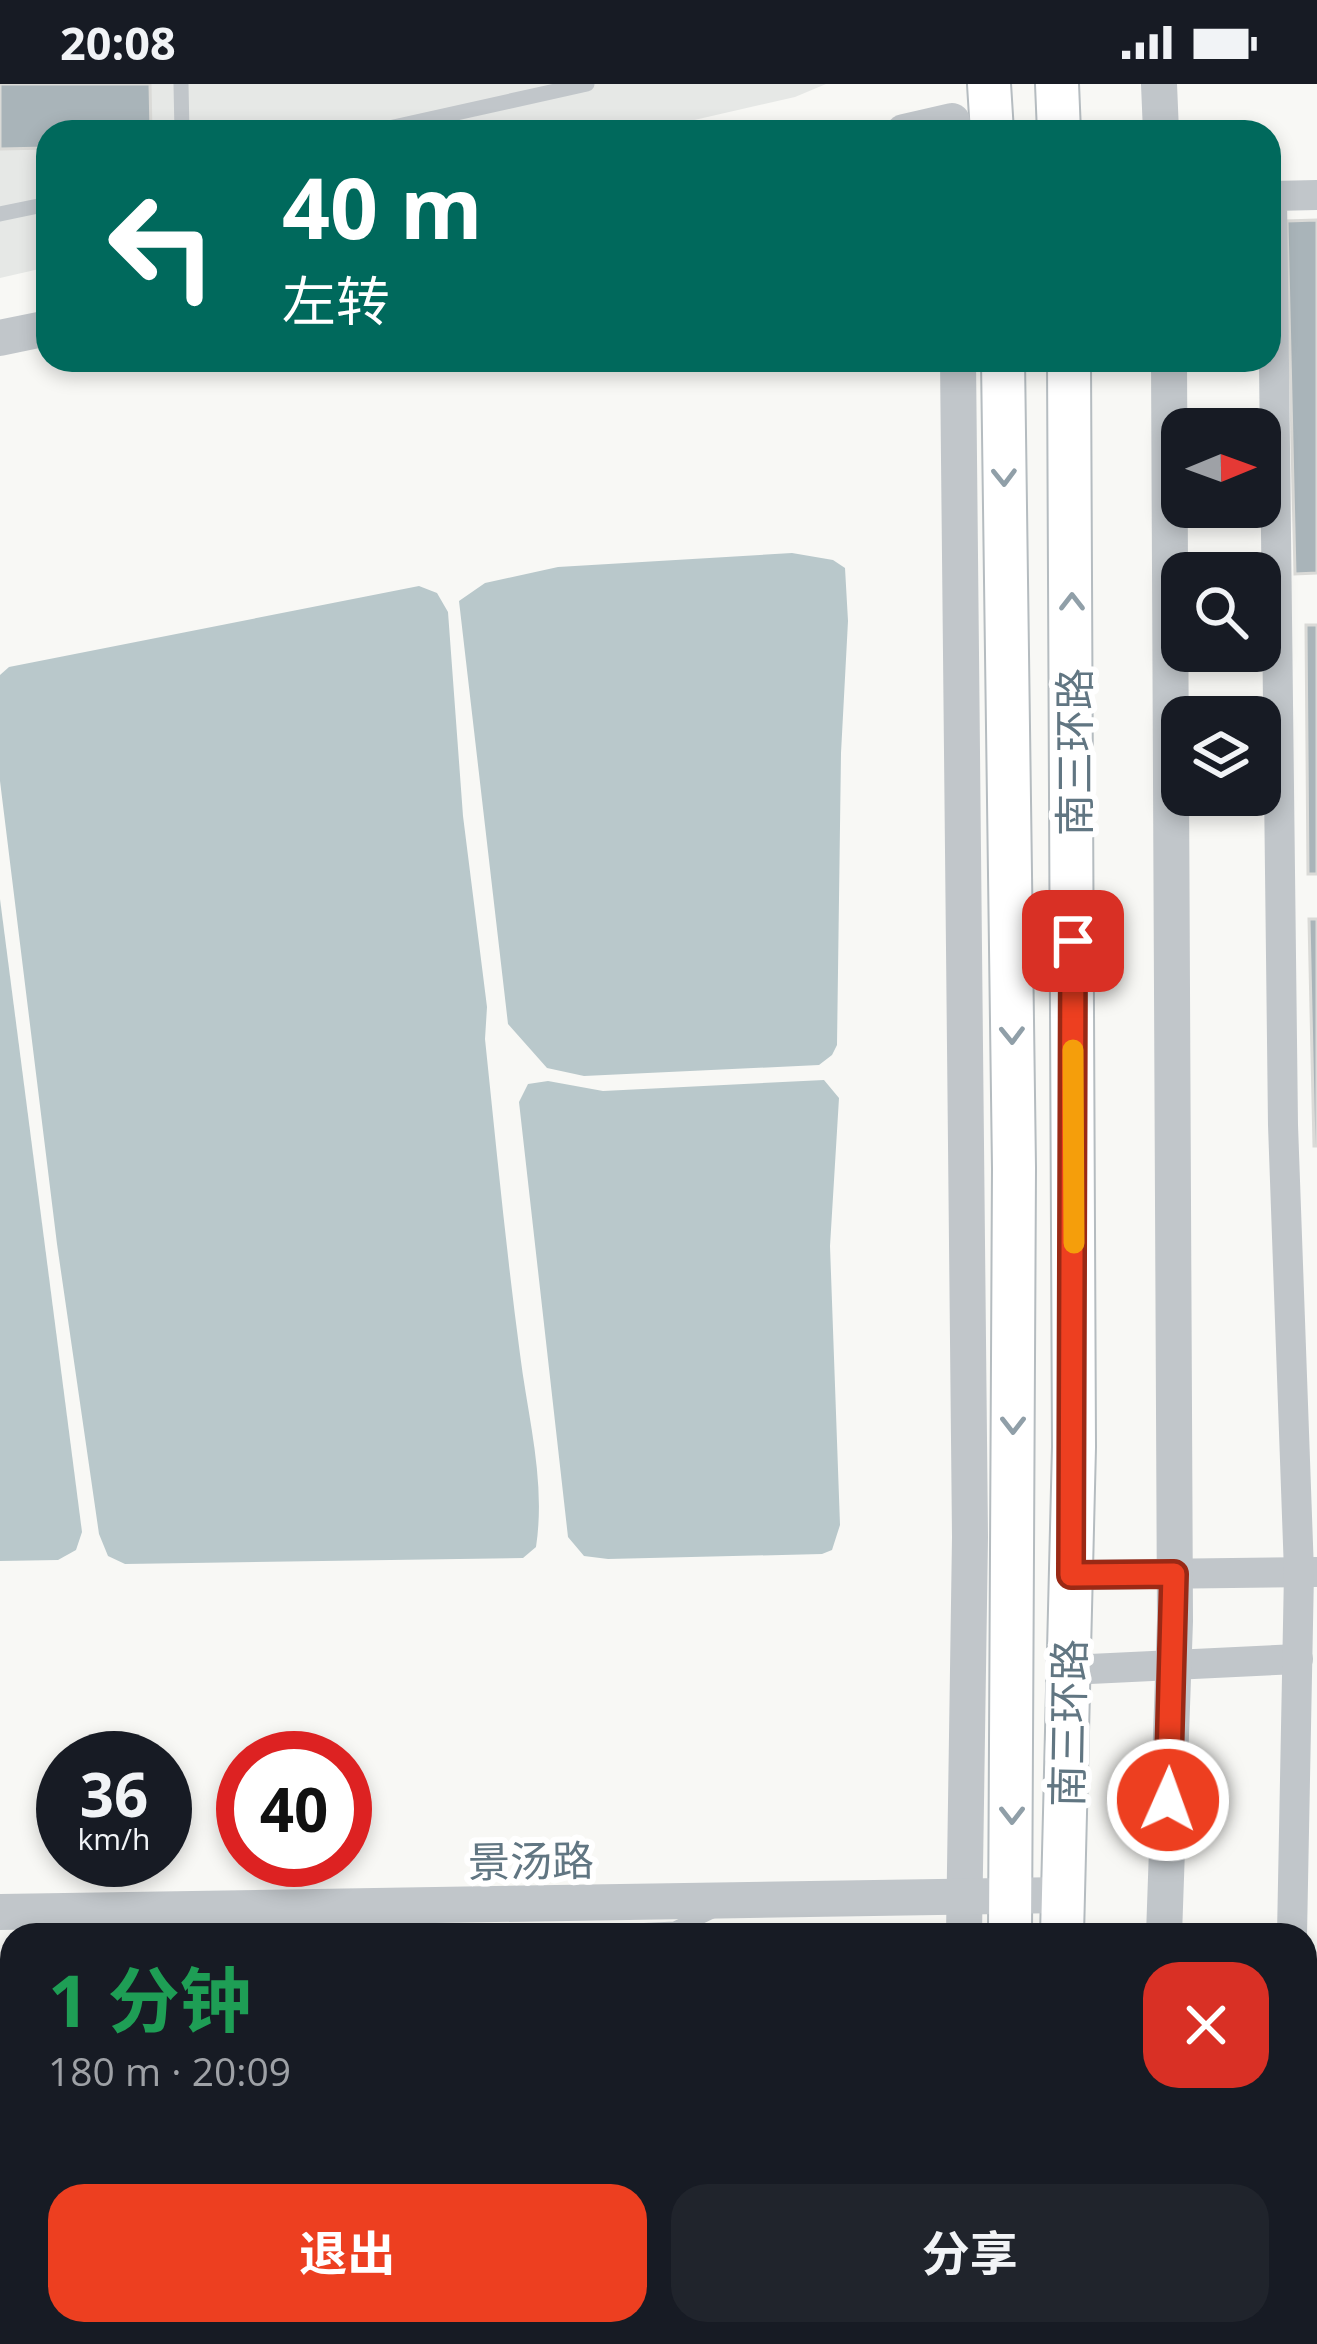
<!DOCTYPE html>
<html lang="zh">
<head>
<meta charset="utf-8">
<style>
	body { margin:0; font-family:"Open Sans","Noto Sans SC",sans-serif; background:#20242c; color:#f1f3f6; height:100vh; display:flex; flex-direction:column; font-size:45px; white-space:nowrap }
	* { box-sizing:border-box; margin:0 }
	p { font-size:39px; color:#9ea1a6 }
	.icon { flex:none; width:66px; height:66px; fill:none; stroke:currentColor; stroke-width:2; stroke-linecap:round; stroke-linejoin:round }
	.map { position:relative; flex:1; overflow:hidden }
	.side { position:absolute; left:0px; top:1839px; width:1317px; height:423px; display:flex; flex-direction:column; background:#171b24; border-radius:36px 36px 0 0; box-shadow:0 6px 18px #0003 }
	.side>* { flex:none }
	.guide { position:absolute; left:36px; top:36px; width:1245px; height:252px; border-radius:36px; box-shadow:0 6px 18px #0003; background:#00695c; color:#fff; overflow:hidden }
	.needle { width:78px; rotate:89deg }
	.tools { position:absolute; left:1161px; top:324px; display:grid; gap:24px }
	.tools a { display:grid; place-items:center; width:120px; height:120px; border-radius:24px; background:#171b24; box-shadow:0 6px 18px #0003; font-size:60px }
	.speed { position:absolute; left:36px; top:1647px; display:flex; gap:24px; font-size:60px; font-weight:700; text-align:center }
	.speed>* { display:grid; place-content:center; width:156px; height:156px; border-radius:50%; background:#171b24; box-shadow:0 6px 18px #0003; line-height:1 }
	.speed small { font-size:30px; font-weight:400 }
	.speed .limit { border:18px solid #d22; background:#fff; color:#111 }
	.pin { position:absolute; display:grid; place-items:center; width:102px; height:102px; color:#fff; margin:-51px; border-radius:24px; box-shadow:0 6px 18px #0006 }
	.me { position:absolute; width:132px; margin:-66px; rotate:2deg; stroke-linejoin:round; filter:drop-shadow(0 0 9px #0008) }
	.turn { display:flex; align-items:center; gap:42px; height:252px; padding:0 48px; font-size:54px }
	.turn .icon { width:156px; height:156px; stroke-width:2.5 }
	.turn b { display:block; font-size:84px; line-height:102px }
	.round { display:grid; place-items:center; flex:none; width:126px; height:126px; border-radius:36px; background:#20242c }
	.overview { display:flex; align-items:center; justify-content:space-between; height:204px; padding:0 48px }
	h1 { font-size:72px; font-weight:700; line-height:90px; color:#1e9e55 }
	.primary-button { display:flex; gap:24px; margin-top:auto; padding:24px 48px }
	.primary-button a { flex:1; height:138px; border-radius:36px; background:#ed3f20; color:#fff; font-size:48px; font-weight:700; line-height:138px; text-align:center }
	.primary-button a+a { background:#20242c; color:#f1f3f6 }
	.status { display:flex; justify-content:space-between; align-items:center; height:84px; padding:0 60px; background:#171b24; direction:ltr }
	.status svg { height:33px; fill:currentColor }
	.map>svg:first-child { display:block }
	.built { fill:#e6e8e6 }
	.water { fill:#b9c8cb }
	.building { fill:#a9b4b9; stroke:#dadad7; stroke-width:3 }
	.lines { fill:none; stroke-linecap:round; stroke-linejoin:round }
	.secondary-casing { stroke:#b5bcc0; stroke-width:46 }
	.service { stroke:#c1c6ca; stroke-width:15 }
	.minor { stroke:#c1c6ca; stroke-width:30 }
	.tertiary { stroke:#c1c6ca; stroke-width:36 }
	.secondary { stroke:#fff; stroke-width:42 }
	.oneway { stroke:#909fa8 }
	.route-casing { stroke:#9a2915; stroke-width:30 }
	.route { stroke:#ed3f20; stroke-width:21 }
	.slow { stroke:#f59e0b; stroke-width:21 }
	.labels { text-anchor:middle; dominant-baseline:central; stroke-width:12; stroke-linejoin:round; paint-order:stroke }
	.street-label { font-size:42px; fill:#617682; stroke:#fff }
</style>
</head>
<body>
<div class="status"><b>20:08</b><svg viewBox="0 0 49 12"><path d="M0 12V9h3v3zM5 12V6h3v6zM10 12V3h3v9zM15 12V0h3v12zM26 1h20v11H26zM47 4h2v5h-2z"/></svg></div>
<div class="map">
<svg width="1317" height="2260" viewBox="0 0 1317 2260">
	<rect width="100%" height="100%" fill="#f8f8f5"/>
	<polygon class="built" points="0,0 826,0 795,13 642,48 48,48 48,183 0,194"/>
	<g class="water">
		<polygon points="792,469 833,476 845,484 848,537 841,669 837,961 832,971 819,981 584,992 547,984 508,940 459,517 485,499 558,483"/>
		<path d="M419,502L437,509L448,528L463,732L487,923L485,955C496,1060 506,1165 520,1270C528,1335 546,1397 536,1463L523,1474L125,1480L108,1472L99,1450L57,1160L0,697V591L9,583Z"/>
		<polygon points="0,815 82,1448 76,1466 58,1476 0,1477"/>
		<polygon points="824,996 839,1014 830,1162 840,1441 832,1466 822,1470 608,1475 584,1472 568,1453 519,1018 528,1000 548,997 603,1007"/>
	</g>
	<g class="building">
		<polygon points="0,0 150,0 151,48 48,48 48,64 0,65"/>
		<polygon points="1317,136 1317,489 1295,490 1287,137"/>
		<polygon points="1306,541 1317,541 1317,790 1308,790"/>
		<polygon points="1309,835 1317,835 1317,1062 1314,1062"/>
		<polygon points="15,2250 85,2250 87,2254 64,2260 18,2260"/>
	</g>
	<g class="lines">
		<defs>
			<g id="secondary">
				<polyline points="989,0 992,48"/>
				<polyline points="1057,0 1059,48"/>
				<polyline points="1003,276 1014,1084 1010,1851"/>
				<polyline points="1062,1851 1074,1363 1069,276"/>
				<polyline points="999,2260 999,2250"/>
				<polyline points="1053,2260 1053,2250"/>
			</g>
		</defs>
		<use href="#secondary" class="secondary-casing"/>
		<g class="service">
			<polyline points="181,0 182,48"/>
			<polyline points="371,48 587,0"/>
			<polyline points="0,130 48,120"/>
			<polyline points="551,1851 675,1845 712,1827"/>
		</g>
		<g class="minor">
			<polyline points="1071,1491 1317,1488"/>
			<polyline points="1069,1586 1298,1575"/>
			<polyline points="1292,1851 1299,1488 1283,1041 1272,112 1317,111"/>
			<polyline points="147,2260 171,2250"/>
			<polyline points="1282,2260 1282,2250"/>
		</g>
		<g class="tertiary">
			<polyline points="1159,0 1161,48"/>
			<polyline points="904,48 952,37"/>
			<polyline points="0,254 48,244"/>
			<polyline points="958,276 970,1453 964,1851"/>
			<polyline points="0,1828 1063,1811"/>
			<polyline points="1164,1851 1175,1537 1169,276"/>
			<polyline points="950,2260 950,2250"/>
			<polyline points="1151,2260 1151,2250"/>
		</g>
		<use href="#secondary" class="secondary"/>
	</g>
	<defs><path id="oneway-chevron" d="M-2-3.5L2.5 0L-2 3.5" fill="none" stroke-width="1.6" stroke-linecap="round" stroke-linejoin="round" transform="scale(3)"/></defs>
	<g class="oneway">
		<use href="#oneway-chevron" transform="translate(1004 393) rotate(89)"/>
		<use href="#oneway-chevron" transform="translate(1072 518) rotate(-90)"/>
		<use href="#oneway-chevron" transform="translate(1012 951) rotate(89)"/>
		<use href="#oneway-chevron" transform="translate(1013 1341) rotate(90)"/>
		<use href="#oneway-chevron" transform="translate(1012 1731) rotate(90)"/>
	</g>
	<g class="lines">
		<defs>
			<polyline id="route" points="1073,857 1071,1491 1174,1490 1168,1716"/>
		</defs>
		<use href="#route" class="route-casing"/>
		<use href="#route" class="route"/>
		<polyline class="slow" points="1073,966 1074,1159"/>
	</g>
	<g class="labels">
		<g class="street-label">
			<text transform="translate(1073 668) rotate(-90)">南三环路</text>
			<text transform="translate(1067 1639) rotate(-89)">南三环路</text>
			<text transform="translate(531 1776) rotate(-1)">景汤路</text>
		</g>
	</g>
</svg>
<div class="tools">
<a><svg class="needle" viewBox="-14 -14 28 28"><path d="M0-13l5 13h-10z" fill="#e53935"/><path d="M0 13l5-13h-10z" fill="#9ea1a6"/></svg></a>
<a><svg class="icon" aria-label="search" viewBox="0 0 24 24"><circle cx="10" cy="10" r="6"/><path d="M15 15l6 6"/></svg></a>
<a><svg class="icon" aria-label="layers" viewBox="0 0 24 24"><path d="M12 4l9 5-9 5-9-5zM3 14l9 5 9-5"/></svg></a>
</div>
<div class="speed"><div>36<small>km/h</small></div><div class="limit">40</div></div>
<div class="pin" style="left:1073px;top:857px;background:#d93025"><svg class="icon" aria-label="arrive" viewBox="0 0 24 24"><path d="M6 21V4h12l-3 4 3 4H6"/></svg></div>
<svg class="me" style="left:1168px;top:1716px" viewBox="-20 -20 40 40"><circle r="17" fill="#ed3f20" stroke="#fff" stroke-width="3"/><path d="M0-11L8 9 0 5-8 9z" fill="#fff"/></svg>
<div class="guide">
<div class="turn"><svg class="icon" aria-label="left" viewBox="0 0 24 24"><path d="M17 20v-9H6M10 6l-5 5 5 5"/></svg><div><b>40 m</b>左转</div></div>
</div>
<section class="side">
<div class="overview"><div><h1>1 分钟</h1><p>180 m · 20:09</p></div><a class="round" style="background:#d93025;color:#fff"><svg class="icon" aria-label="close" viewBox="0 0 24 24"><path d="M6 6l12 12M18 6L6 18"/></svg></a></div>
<div class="primary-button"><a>退出</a><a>分享</a></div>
</section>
</div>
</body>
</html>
